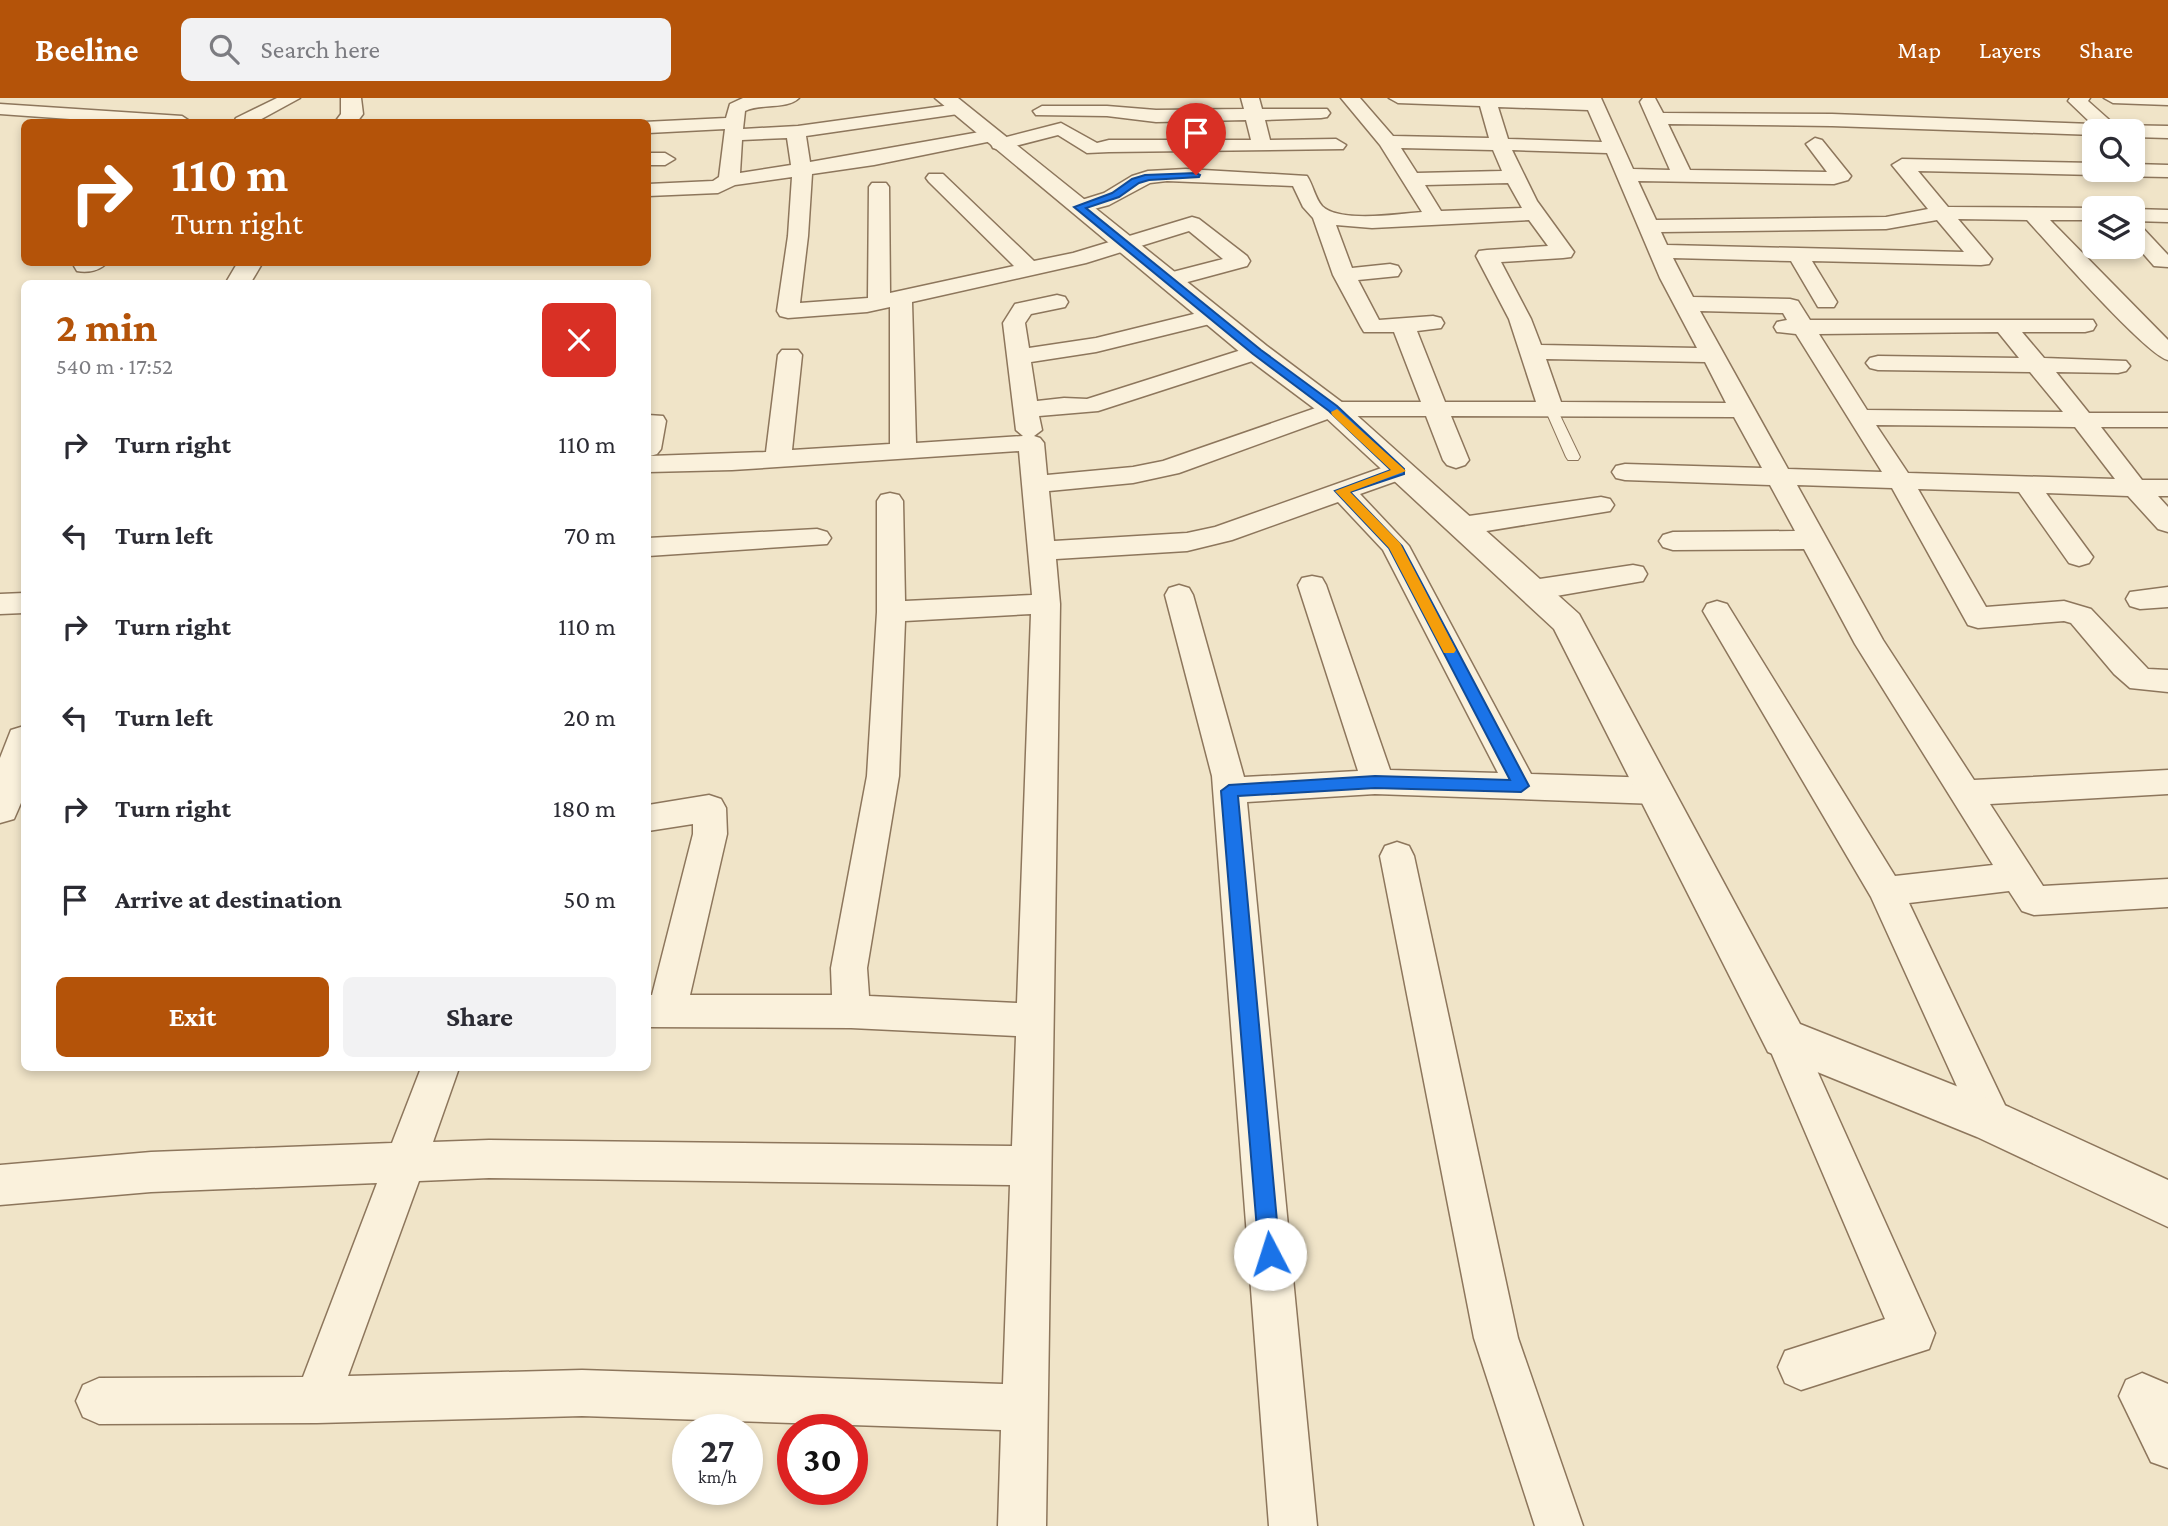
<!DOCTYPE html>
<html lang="en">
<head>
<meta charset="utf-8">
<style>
	body { margin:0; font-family:"Crimson Pro",serif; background:#f2f2f3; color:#2b2b33; height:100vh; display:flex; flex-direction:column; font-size:26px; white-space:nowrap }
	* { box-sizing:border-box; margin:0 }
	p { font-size:23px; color:#7c7c81 }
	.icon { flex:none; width:38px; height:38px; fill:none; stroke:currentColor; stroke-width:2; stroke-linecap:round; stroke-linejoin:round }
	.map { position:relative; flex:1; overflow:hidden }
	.panel { position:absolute; left:21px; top:182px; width:630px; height:791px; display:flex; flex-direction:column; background:#fff; border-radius:10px; box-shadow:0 4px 10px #0003 }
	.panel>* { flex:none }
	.guide { position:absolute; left:21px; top:21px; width:630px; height:147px; border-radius:10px; box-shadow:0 4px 10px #0003; background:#b45309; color:#fff; overflow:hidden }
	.controls { position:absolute; left:2082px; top:21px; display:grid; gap:14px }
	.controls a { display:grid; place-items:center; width:63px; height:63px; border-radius:10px; background:#fff; box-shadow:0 4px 10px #0003; font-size:35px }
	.speed { position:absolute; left:672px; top:1316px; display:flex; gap:14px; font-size:35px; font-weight:700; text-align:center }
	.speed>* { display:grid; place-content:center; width:91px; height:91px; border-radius:50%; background:#fff; box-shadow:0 4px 10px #0003; line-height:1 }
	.speed small { font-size:18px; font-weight:400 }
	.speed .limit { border:10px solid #d22; background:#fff; color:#111 }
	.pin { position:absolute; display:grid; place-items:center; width:60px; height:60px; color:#fff; margin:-72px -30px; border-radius:50% 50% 50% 0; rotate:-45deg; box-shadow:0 0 7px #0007 }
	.pin .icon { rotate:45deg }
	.me { position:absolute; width:77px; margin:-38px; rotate:355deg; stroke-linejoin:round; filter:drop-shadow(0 0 5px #0008) }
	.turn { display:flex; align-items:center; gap:24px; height:147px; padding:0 35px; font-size:32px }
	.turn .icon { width:91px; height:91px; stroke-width:2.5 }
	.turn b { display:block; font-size:49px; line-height:60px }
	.round { display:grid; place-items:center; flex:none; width:74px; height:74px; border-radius:10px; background:#f2f2f3 }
	.head { display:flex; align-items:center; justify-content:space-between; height:119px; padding:0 35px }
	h1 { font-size:42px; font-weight:700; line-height:52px; color:#b45309 }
	.primary-button { display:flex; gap:14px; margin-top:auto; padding:14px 35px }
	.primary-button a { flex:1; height:80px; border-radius:10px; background:#b45309; color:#fff; font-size:28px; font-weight:700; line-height:80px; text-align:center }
	.primary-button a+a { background:#f2f2f3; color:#2b2b33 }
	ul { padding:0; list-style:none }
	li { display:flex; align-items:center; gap:21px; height:91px; padding:0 35px }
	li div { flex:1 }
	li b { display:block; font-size:26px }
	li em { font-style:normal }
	header { display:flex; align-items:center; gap:42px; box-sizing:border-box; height:98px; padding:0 35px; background:#b45309; color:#fff }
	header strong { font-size:33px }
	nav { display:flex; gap:38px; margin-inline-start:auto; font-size:24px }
	.search { width:490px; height:63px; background:#f2f2f3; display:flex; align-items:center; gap:18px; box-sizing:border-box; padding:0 24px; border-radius:10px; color:#7c7c81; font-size:26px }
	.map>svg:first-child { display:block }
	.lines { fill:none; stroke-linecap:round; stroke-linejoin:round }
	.service-casing { stroke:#8d765c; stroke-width:2 }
	.minor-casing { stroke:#8d765c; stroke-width:3 }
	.tertiary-casing { stroke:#8d765c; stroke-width:3 }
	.service { fill:#faf1dc; fill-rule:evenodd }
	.minor { fill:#faf1dc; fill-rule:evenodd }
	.tertiary { fill:#faf1dc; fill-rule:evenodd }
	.route { fill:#1a73e8; stroke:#114b97; stroke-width:2 }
	.slow { fill:#f59e0b }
</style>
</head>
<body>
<header>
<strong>Beeline</strong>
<div class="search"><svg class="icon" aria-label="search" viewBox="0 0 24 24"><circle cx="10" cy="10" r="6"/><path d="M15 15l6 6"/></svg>Search here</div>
<nav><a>Map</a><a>Layers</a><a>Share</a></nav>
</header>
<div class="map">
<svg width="2168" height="1428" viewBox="0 0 2168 1428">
	<rect width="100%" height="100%" fill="#f0e4c8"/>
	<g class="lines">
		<defs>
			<polygon id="service" points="1551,307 1557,311 1580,359 1578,362 1568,362 1566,359 1545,311"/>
			<g id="minor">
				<polygon points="277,0 300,0 256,24 234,24 236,20"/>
				<path d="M743,0H799C787,12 761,5 745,13L743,31L798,28L958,6L967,11L958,16L806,38L810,64L991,32L998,34L1000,38L999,41L1061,25L1097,45L1109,42H1251L1246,22L1156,24L1107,18L1036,17L1033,13L1042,8H1107L1156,12L1244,11L1241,0H1259L1262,11H1327L1330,15L1327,19L1321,20L1265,22L1270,42L1336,41L1346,47L1343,51L1109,54L1087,55L1058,37L1000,52L993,50L991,46L992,43L874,67L812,76L808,138L800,205L868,200L869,89L872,85H886L889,89L890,195L1014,168L929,84L926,80L929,76H943L1034,163L1073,155L1192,119L1199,121L1247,158L1250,163L1247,168L1169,189L1161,187L1158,182L1161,177L1223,161L1189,133L1086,165L912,204L916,345L1023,338L1016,332L1003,225L1015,206L1057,197L1065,199L1068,204L1065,209L1031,216L1025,225L1029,250L1096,240L1214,211L1222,213L1225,218L1222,223L1096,254L1031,264L1037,303L1064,300L1087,301L1257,247L1265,249L1269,254L1265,259L1098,313L1039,318L1042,332L1034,338L1040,340L1044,345L1047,377L1133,369L1163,363L1333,304H1421L1394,234H1364L1361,229L1333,177L1313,120L1303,109L1293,88L1167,83L1150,85L1109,107L1079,115L1072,113L1069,109L1072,105L1104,95L1132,78L1148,73L1186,71L1307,78C1313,87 1315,100 1322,108C1339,125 1399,116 1422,114L1380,47L1341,0H1360L1393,38L1489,40L1480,8L1398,5L1389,0H1601L1633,71L1670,72L1640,4L1643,0H1655L1663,15L1832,16L2092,26L2068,3L2070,0H2090L2088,3L2115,27L2168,28V40L2133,39V33H2095V37L1832,28L1668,26L1690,72L1827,74L1806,46L1815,40L1822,42L1851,78L1848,82L1834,86L1638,83L1656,122L1886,119L1928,111L1892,67L1902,61L2095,65V72H2104L2095,77L1918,73L1948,109L2097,110L2095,122H2050L2168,242V262C2146,257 2049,146 2027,122L1958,121L1992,161L1989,166L1981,167L1812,163L1837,204L1834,209H1818L1791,163L1673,160L1693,199L1790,201L1798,203L1810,222H2093L2096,227L2093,232L2085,234H2022L2044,260L2126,263L2130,268L2126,273L2118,275L2056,274L2089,315H2168V329H2101L2142,382H2168V398H2158L2168,409V434L2158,431L2128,398L2046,395L2093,459L2089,465L2079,468L2069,465L2019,394L1918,391L1986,509L2064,503L2091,511L2148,571L2168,572V594L2130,590L2114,576L2071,525L2064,523L1978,530L1968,527L1892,390L1797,387L1883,542L1974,682L2168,672V696L1990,706L2043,788L2168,781V809L2034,817L2022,813L2009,793L1909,805L2013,1024L2007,1037L1993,1043L1979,1037L1871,799L1703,513L1707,506L1717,503L1727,506L1895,778L1993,767L1855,546L1804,451L1673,452L1663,449L1659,443L1663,437L1673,434L1795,433L1770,387L1625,382L1616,380L1612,374L1616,368L1625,366L1762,370L1734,319L1451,318L1469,362L1465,367L1456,370L1447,367L1443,362L1426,318H1336L1179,375L1133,385L1049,393L1054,443L1187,435L1215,429L1390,367L1399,365L1408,367L1412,373L1408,379L1360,396L1409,448L1531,676L1657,680L1669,684L1673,693L1669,702L1657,706L1375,696L1247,704L1317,1428H1269L1212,678L1165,497L1169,490L1179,487L1189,490L1193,497L1244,679L1358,673L1298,487L1302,480L1312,478L1322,480L1326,487L1390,672L1498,675L1383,452L1338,404L1232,442L1187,453L1056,461L1060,506L1046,1428H998L1001,1332L582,1318L317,1325L99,1326L83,1319L76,1303L83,1287L99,1280L303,1279L377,1085L151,1094L0,1107V1067L151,1054L392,1045L421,970H459L433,1044L489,1042L1012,1048L1016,938L851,930L648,929V897H652L693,736V726L648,733V707L709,697L721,701L726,710L727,736L690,897H832L831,870L867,678L877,514V403L881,397L890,395L899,397L903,403L905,503L1032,497L1019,353L732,372L648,374V317L663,318L666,323L661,351L657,356L650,358L766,354L778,257L782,252H798L802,257L792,352L890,346V209L867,214L788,220L780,218L777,213L788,138L792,79L735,87L718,95L648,98V86L713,83L719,79L725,31L648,35V24H644L726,20L730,6ZM1498,9L1588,12L1602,44L1508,41ZM787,40L791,67L740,75L742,42ZM1401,50L1493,52L1502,73L1417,75ZM1512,52L1607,55L1660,180L1697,250L1541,247L1531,221L1501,164L1563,160L1571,159L1574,154L1537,103ZM1508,85L1522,110L1441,113L1425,87ZM1529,122L1548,148L1487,152L1479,153L1476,158L1509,221L1536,304H1445L1417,233L1441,230L1444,225L1441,220L1433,218L1379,222L1358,182L1398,178L1401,173L1398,168L1390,166L1352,170L1336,127L1372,130ZM1937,122L1964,154L1667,147L1661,134L1886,131ZM1700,213L1783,215L1787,222L1777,224L1774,229L1777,234L1796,236L1882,374L1788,371ZM1998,234L2019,260L1878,258L1870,260L1866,265L1870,270L1878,272L2030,274L2063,314L1867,312L1819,236ZM1546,261L1705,264L1726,305L1561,304ZM1876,327L2075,329L2115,381L1908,375ZM1031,516L1017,905L869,898L867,870L899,678L905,523ZM489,1080L1010,1087L1003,1286L582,1272L348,1278L419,1083Z"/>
				<polygon points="2104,0 2168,0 2168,7 2113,5"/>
				<polygon points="0,6 182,18 191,24 112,24 0,16"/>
				<polygon points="648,55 665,55 675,61 665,67 648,67"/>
				<polygon points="2133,66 2168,67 2168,79 2115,78 2105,72 2133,72"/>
				<polygon points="2133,111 2168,112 2168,124 2133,123"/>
				<polygon points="2133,125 2140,127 2168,157 2168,169 2154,168 2133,144"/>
				<path d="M77,164H107C101,173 87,175 77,173L74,168Z"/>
				<polygon points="1601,399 1610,401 1614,407 1610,413 1462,437 1452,434 1448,428 1452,422 1462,419"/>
				<polygon points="817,431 827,434 831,440 827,446 648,458 648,440"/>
				<polygon points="1633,467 1643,469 1647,476 1643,483 1533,502 1523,499 1519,492 1523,485 1533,482"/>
				<polygon points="2168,489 2168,509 2140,511 2130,508 2126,501 2130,494"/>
				<polygon points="24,495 24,515 0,516 0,496"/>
				<polygon points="1397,744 1409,748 1414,758 1518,1240 1583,1428 1535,1428 1474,1240 1380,758 1385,748"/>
				<polygon points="1784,923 1797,928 1935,1235 1929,1251 1801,1292 1785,1285 1778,1269 1785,1253 1885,1221 1765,940 1771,928"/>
				<polygon points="2142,1275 2168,1286 2168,1370 2151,1364 2119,1298 2126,1282"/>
			</g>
			<g id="tertiary">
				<polygon points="341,0 361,0 363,16 357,24 335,24 341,16"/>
				<polygon points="935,0 958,0 1267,248 1343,305 1579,516 1800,926 2009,1009 2168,1082 2168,1129 1977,1039 1768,954 1554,531 1323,317 1247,260"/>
				<polygon points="238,164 263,164 250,186 225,186"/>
				<polygon points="24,628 24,698 14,721 0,725 0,660 11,632"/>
			</g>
		</defs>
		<use href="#service" class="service-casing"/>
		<use href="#minor" class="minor-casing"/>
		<use href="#tertiary" class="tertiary-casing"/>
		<use href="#service" class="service"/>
		<use href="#minor" class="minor"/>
		<use href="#tertiary" class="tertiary"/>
	</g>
	<polygon class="route" points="1196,75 1200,77 1199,79 1149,82 1139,85 1119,99 1086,110 1261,252 1337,308 1404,371 1404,376 1350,394 1402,448 1529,688 1521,694 1375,690 1238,698 1280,1156 1277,1163 1270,1166 1262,1163 1259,1156 1221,693 1229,687 1375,678 1510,682 1389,450 1335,393 1391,372 1329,313 1253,256 1074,109 1112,95 1132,81 1145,77"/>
	<polygon class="slow" points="1337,311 1406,373 1350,394 1400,445 1456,552 1454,555 1444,555 1389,450 1335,393 1391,372 1332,317 1331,314"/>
</svg>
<div class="controls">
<a><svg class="icon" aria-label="search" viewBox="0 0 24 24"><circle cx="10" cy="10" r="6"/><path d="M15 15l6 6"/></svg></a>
<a><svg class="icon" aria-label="layers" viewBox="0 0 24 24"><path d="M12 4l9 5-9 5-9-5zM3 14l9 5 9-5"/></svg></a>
</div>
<div class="speed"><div>27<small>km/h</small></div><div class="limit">30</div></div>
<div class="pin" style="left:1196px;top:77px;background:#d93025"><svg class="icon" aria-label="arrive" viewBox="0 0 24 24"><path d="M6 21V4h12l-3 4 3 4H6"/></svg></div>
<svg class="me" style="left:1270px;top:1156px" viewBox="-20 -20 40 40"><circle r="19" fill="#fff"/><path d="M0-13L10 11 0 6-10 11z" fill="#1a73e8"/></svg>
<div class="guide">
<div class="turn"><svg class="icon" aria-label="right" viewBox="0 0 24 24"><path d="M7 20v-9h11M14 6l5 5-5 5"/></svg><div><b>110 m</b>Turn right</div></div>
</div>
<section class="panel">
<div class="head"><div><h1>2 min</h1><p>540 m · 17:52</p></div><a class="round" style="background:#d93025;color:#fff"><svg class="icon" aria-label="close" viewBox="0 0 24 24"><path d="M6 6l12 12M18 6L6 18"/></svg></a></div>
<ul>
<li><svg class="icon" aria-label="right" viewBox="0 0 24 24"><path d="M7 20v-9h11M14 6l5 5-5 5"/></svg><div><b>Turn right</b></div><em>110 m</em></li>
<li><svg class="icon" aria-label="left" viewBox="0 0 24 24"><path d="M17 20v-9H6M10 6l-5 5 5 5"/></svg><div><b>Turn left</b></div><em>70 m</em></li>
<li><svg class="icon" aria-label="right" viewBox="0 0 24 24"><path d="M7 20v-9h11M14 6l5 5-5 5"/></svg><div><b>Turn right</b></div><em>110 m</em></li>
<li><svg class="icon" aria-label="left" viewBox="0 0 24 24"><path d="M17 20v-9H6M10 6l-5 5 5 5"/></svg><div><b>Turn left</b></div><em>20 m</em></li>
<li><svg class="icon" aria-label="right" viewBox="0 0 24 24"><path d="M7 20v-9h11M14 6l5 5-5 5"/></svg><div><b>Turn right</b></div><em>180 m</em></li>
<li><svg class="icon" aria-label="arrive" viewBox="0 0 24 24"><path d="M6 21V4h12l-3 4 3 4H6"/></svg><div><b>Arrive at destination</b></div><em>50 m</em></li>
</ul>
<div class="primary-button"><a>Exit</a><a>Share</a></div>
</section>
</div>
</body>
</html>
